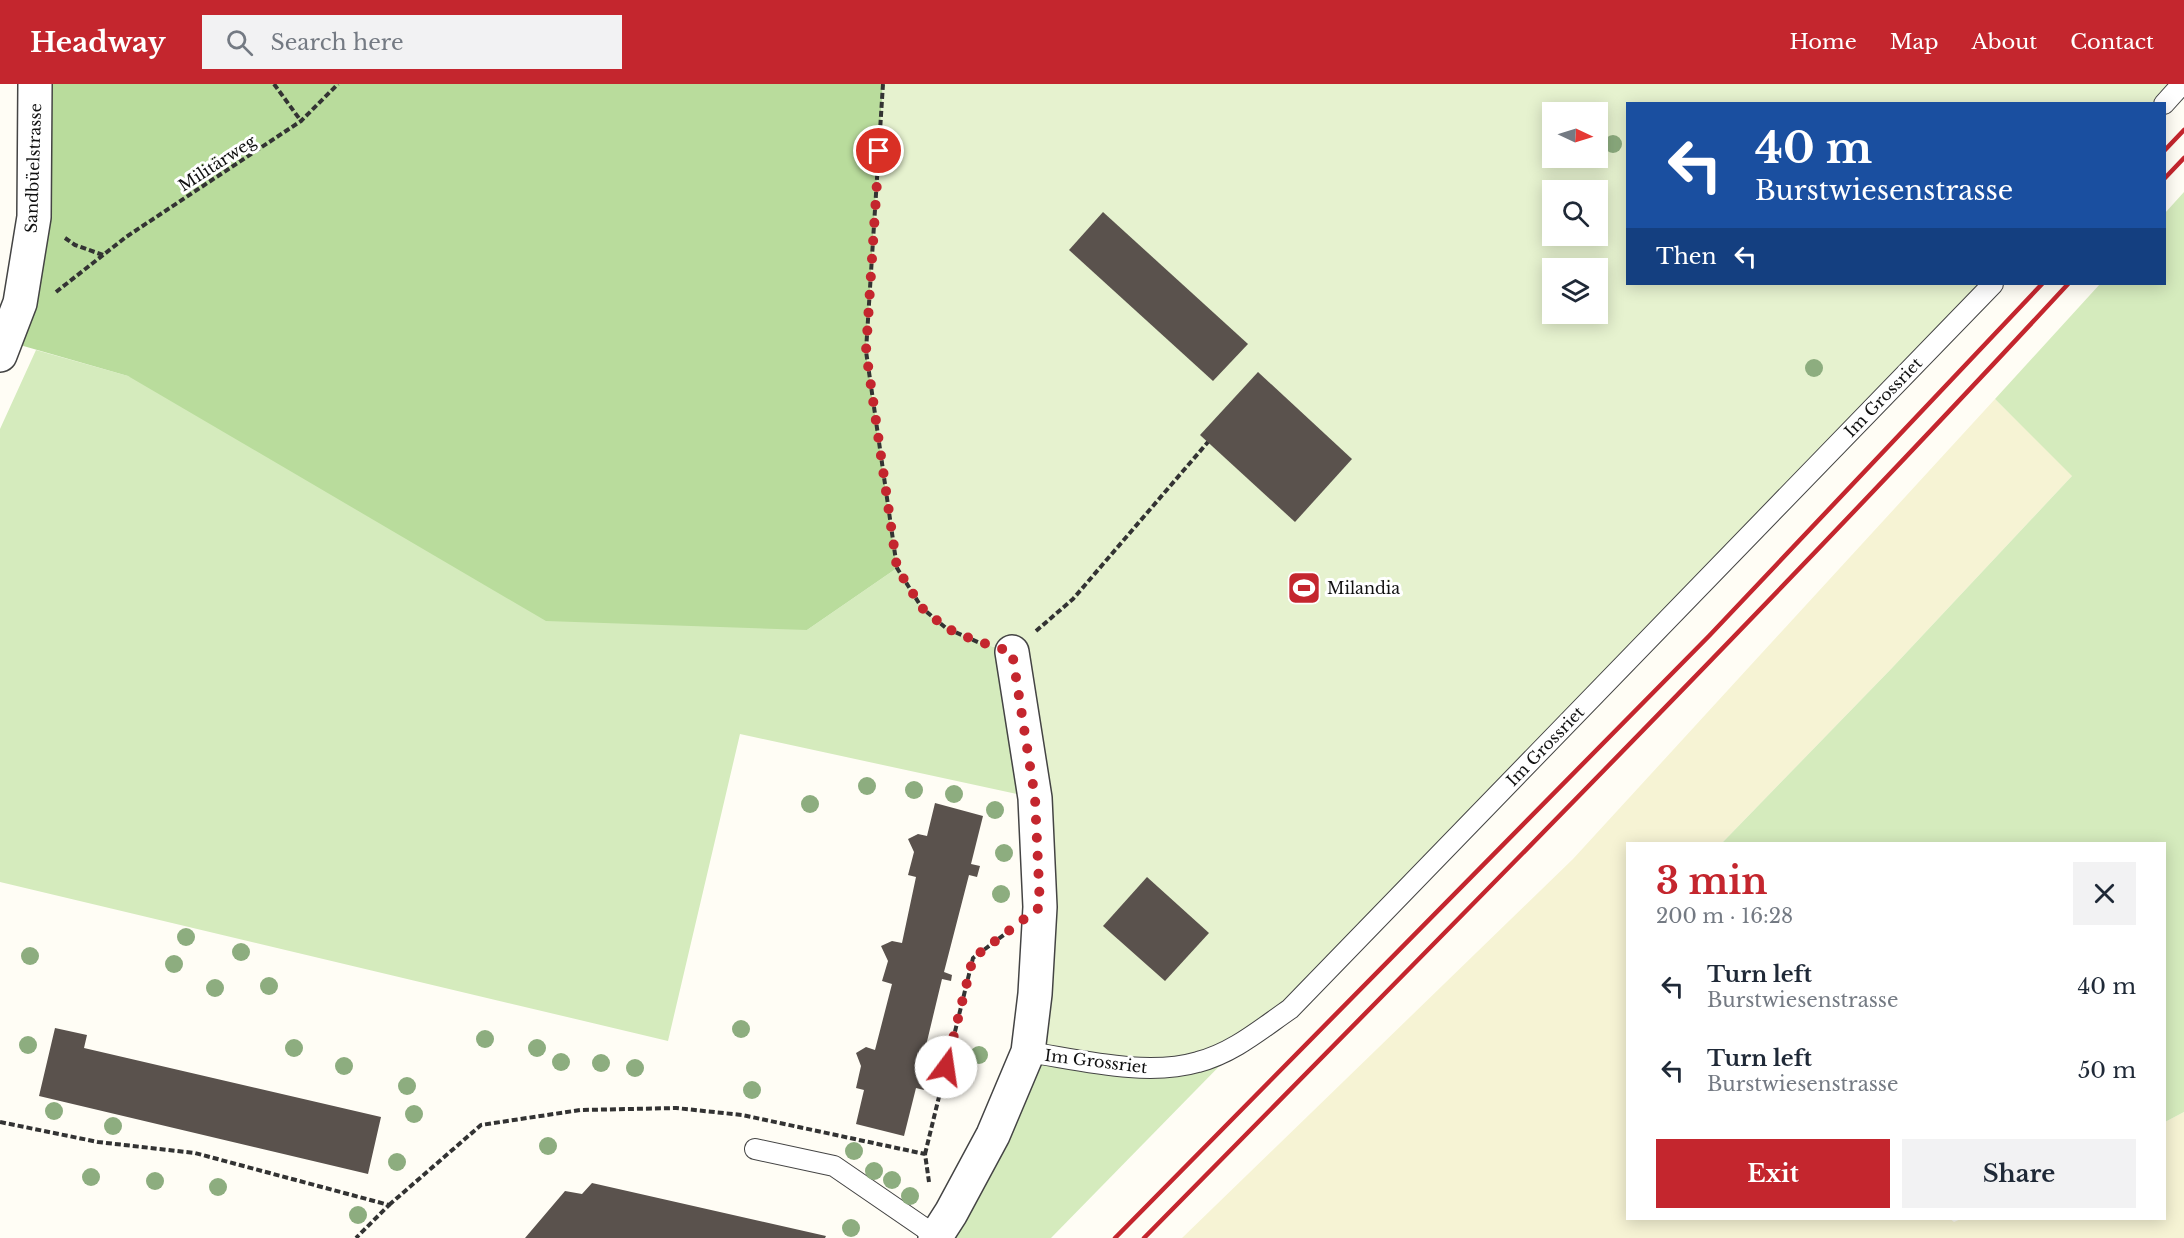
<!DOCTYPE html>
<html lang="en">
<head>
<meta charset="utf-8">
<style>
	body { margin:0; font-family:"Libre Baskerville",serif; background:#f2f2f3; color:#1f2937; height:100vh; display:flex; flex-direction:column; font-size:22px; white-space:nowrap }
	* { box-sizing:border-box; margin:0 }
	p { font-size:20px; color:#747a83 }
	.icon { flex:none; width:33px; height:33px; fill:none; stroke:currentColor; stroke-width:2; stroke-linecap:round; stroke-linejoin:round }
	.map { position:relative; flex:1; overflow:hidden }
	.side { position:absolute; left:1626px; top:758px; width:540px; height:378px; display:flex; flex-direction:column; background:#fff; border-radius:0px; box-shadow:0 3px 15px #0003 }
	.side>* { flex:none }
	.guide { position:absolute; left:1626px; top:18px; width:540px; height:183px; border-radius:0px; box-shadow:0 3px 15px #0003; background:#1a4fa0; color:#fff; overflow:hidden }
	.needle { width:39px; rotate:94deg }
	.fabs { position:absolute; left:1542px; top:18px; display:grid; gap:12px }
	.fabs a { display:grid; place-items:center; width:66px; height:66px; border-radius:0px; background:#fff; box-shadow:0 3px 15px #0003; font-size:30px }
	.pin { position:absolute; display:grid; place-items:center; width:51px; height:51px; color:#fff; margin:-26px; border:3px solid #fff; border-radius:50%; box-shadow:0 2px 6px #0007 }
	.me { position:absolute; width:66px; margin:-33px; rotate:14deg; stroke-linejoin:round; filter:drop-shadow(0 0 4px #0008) }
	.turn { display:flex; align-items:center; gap:21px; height:126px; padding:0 30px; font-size:27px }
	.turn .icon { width:78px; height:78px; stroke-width:2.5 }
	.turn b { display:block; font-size:42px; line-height:51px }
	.then { display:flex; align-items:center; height:57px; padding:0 30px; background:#0003; gap:12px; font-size:22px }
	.round { display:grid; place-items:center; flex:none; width:63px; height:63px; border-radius:0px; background:#f2f2f3 }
	.headline { display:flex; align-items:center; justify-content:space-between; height:102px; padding:0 30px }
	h1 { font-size:36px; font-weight:700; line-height:45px; color:#c4262e }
	.primary-button { display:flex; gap:12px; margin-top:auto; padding:12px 30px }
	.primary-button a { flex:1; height:69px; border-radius:0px; background:#c4262e; color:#fff; font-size:24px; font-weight:700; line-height:69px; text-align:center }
	.primary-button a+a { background:#f2f2f3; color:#1f2937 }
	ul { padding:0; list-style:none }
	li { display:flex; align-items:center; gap:18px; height:84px; padding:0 30px }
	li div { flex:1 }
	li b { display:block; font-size:22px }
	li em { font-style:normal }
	header { display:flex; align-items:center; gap:36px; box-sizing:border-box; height:84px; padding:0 30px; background:#c4262e; color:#fff }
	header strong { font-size:28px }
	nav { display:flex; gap:33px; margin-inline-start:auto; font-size:21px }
	.search { width:420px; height:54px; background:#f2f2f3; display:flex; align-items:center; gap:15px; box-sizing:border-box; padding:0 21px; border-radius:0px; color:#747a83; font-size:22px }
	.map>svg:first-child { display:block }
	.farmland { fill:#f6f3d4 }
	.green { fill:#d5ebbd }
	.forest { fill:#b9dc9c }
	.pitch { fill:#e6f2cf; fill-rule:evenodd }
	.building { fill:#5a524d }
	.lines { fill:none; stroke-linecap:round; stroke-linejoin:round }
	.lane-casing { stroke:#444; stroke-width:22 }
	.street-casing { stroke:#444; stroke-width:36 }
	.path { stroke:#333; stroke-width:4; stroke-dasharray:6 3; stroke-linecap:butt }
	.lane { stroke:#fff; stroke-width:20 }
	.street { stroke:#fff; stroke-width:33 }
	.rail { stroke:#c4262e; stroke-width:4.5 }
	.tree { fill:#8dad7f }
	.route { stroke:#c4262e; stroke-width:10; stroke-dasharray:0 18 }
	.labels { text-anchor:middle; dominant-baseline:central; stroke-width:6; stroke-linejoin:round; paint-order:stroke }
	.street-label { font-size:16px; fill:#111; stroke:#fff }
	.poi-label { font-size:16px; fill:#111; stroke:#fff; text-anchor:start }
</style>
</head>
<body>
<header>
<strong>Headway</strong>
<div class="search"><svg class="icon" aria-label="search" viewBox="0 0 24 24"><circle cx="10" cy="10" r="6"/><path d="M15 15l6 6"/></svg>Search here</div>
<nav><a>Home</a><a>Map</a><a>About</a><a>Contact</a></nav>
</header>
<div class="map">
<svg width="2184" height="1154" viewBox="0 0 2184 1154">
	<rect width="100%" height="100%" fill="#fffdf5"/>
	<polygon class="farmland" points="1995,315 2073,391 1891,585 1722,759 1628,759 1628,1134 1949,1134 1954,1138 1963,1134 2164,1134 2165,1038 2184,1028 2184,1154 1182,1154 1573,775"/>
	<g class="green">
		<polygon points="2184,108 2184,1028 2165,1038 2164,759 1722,759 1891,585 2072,392 1995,315 2100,200 2164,200 2165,129"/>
		<path d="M36,266L128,292L807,546L897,484C905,496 912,511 922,523C944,550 980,559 1012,568L1035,714L740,650L668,957L0,798V345Z"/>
		<polygon points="1242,959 1051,1154 935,1154 1028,968"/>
	</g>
	<polygon class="forest" points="35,0 883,0 866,267 897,484 807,546 546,537 128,292 6,257"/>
	<path class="pitch" d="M883,0H2182L2164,20H1628V200H1993L1290,925L1198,978L1028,968L1035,910L1012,568L973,557L946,544L922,524L897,484L866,267ZM1552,28H1598V74H1552ZM1552,106H1598V152H1552ZM1552,184H1598V230H1552Z"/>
	<g class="building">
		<polygon points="1103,128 1248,260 1213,297 1069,166"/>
		<polygon points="1258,288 1352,375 1295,438 1200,351"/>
		<polygon points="935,719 983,732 971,780 980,782 977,793 969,791 944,888 952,891 951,897 942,895 918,995 926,997 924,1006 916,1004 904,1052 856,1040 864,1006 856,1004 861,982 856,969 866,963 875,966 892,900 882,897 888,877 881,862 892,857 902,859 916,793 908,791 914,768 908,755 918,750 927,752"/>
		<polygon points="1147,793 1209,849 1165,897 1103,842"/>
		<polygon points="55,944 87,951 84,964 381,1033 368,1090 39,1012"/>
		<polygon points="592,1099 826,1152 825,1154 525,1154 565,1107 582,1110"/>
	</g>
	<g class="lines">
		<defs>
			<g id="lane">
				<polyline points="2164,20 2182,0"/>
				<path d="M1028,968C1080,976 1147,993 1198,978C1233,969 1261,945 1290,925L1993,200"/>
				<polyline points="755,1065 834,1082 936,1152"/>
			</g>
			<g id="street">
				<polyline points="0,271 20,219 34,133 35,0"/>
				<polyline points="935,1154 951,1129 993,1051 1028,968 1035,910 1040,823 1035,714 1012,568"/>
			</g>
		</defs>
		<use href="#lane" class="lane-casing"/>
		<use href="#street" class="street-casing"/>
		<g class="path">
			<polyline points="274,0 301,37"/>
			<polyline points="883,0 866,267 897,484 922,524 946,544 980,559"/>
			<polyline points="65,154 75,161 103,171"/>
			<polyline points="56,208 126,153 301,37 338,0"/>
			<polyline points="1036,547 1073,515 1208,358"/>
			<polyline points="0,1038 98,1058 195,1069 389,1121 356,1154"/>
			<polyline points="925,1070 973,874 1005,850"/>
			<polyline points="389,1121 481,1041 580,1026 676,1024 742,1031 925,1070 929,1098"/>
		</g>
		<use href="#lane" class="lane"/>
		<use href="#street" class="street"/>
		<g class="rail">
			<polyline points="2164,67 2184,46"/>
			<polyline points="2164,95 2184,74"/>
			<polyline points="1115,1154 1709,552 2042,200"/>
			<path d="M1144,1154C1455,838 1767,525 2068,200"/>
		</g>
	</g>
	<g class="tree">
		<circle cx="1613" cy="60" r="9"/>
		<circle cx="1814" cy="284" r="9"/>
		<circle cx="867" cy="702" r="9"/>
		<circle cx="914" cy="706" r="9"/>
		<circle cx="954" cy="710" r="9"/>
		<circle cx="810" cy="720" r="9"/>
		<circle cx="995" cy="726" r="9"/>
		<circle cx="1004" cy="769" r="9"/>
		<circle cx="1001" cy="810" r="9"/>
		<circle cx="186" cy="853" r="9"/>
		<circle cx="241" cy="868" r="9"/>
		<circle cx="30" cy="872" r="9"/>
		<circle cx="174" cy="880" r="9"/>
		<circle cx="269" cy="902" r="9"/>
		<circle cx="215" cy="904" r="9"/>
		<circle cx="741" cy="945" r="9"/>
		<circle cx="485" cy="955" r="9"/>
		<circle cx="28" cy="961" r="9"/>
		<circle cx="294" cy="964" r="9"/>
		<circle cx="537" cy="964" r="9"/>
		<circle cx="979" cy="971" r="9"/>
		<circle cx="561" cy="978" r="9"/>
		<circle cx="601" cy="979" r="9"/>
		<circle cx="344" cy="982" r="9"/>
		<circle cx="635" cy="984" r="9"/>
		<circle cx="407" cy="1002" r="9"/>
		<circle cx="752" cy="1006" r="9"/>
		<circle cx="54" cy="1027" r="9"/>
		<circle cx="414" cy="1030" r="9"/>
		<circle cx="113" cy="1042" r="9"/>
		<circle cx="548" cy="1062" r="9"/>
		<circle cx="854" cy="1067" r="9"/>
		<circle cx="397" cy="1078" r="9"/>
		<circle cx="874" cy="1087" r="9"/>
		<circle cx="91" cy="1093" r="9"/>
		<circle cx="892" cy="1096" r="9"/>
		<circle cx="155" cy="1097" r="9"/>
		<circle cx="218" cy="1103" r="9"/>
		<circle cx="910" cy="1112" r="9"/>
		<circle cx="358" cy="1131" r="9"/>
		<circle cx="851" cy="1144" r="9"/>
	</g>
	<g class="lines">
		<polyline class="route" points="879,67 866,267 897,484 922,524 946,544 974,556 1012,568 1035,714 1040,823 973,874 946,983"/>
	</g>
	<defs>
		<symbol id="stadium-square" viewBox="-11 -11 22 22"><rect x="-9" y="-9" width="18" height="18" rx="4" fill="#c4262e" stroke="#fff"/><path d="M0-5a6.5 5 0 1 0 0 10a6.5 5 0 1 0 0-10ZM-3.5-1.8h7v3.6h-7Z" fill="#fff"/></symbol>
	</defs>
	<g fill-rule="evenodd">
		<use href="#stadium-square" x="1285" y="485" width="38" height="38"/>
	</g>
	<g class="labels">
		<g class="street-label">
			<text transform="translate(217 79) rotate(-33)">Militärweg</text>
			<text transform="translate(33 84) rotate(-88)">Sandbüelstrasse</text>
			<text transform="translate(1883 313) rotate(-46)">Im Grossriet</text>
			<text transform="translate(1545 662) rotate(-46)">Im Grossriet</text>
			<text transform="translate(1096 977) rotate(7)">Im Grossriet</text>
		</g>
		<g class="poi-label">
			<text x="1327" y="504">Milandia</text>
		</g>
	</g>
</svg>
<div class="fabs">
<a><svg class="needle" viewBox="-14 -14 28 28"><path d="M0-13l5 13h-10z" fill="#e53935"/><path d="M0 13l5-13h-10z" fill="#747a83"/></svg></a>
<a><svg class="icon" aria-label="search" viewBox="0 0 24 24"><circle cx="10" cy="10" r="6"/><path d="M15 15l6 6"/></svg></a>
<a><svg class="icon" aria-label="layers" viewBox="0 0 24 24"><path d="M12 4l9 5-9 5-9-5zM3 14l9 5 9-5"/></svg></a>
</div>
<div class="pin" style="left:879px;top:67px;background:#d93025"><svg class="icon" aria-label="arrive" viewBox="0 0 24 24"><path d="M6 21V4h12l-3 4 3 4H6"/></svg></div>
<svg class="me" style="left:946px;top:983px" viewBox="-20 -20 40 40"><circle r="19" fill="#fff"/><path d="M0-13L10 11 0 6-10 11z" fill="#c4262e"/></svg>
<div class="guide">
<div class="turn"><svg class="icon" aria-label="left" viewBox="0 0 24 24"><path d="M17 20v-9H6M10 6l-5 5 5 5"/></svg><div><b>40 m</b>Burstwiesenstrasse</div></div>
<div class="then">Then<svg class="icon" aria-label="left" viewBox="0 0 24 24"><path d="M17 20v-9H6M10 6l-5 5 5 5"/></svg></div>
</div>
<section class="side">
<div class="headline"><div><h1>3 min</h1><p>200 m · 16:28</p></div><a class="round"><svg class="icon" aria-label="close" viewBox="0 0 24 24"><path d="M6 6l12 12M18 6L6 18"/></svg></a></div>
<ul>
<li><svg class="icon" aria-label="left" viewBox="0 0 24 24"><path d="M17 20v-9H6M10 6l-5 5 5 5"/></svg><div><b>Turn left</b><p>Burstwiesenstrasse</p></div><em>40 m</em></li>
<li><svg class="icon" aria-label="left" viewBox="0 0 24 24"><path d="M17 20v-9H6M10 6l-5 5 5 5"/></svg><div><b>Turn left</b><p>Burstwiesenstrasse</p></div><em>50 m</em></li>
</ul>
<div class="primary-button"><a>Exit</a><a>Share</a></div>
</section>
</div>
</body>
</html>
